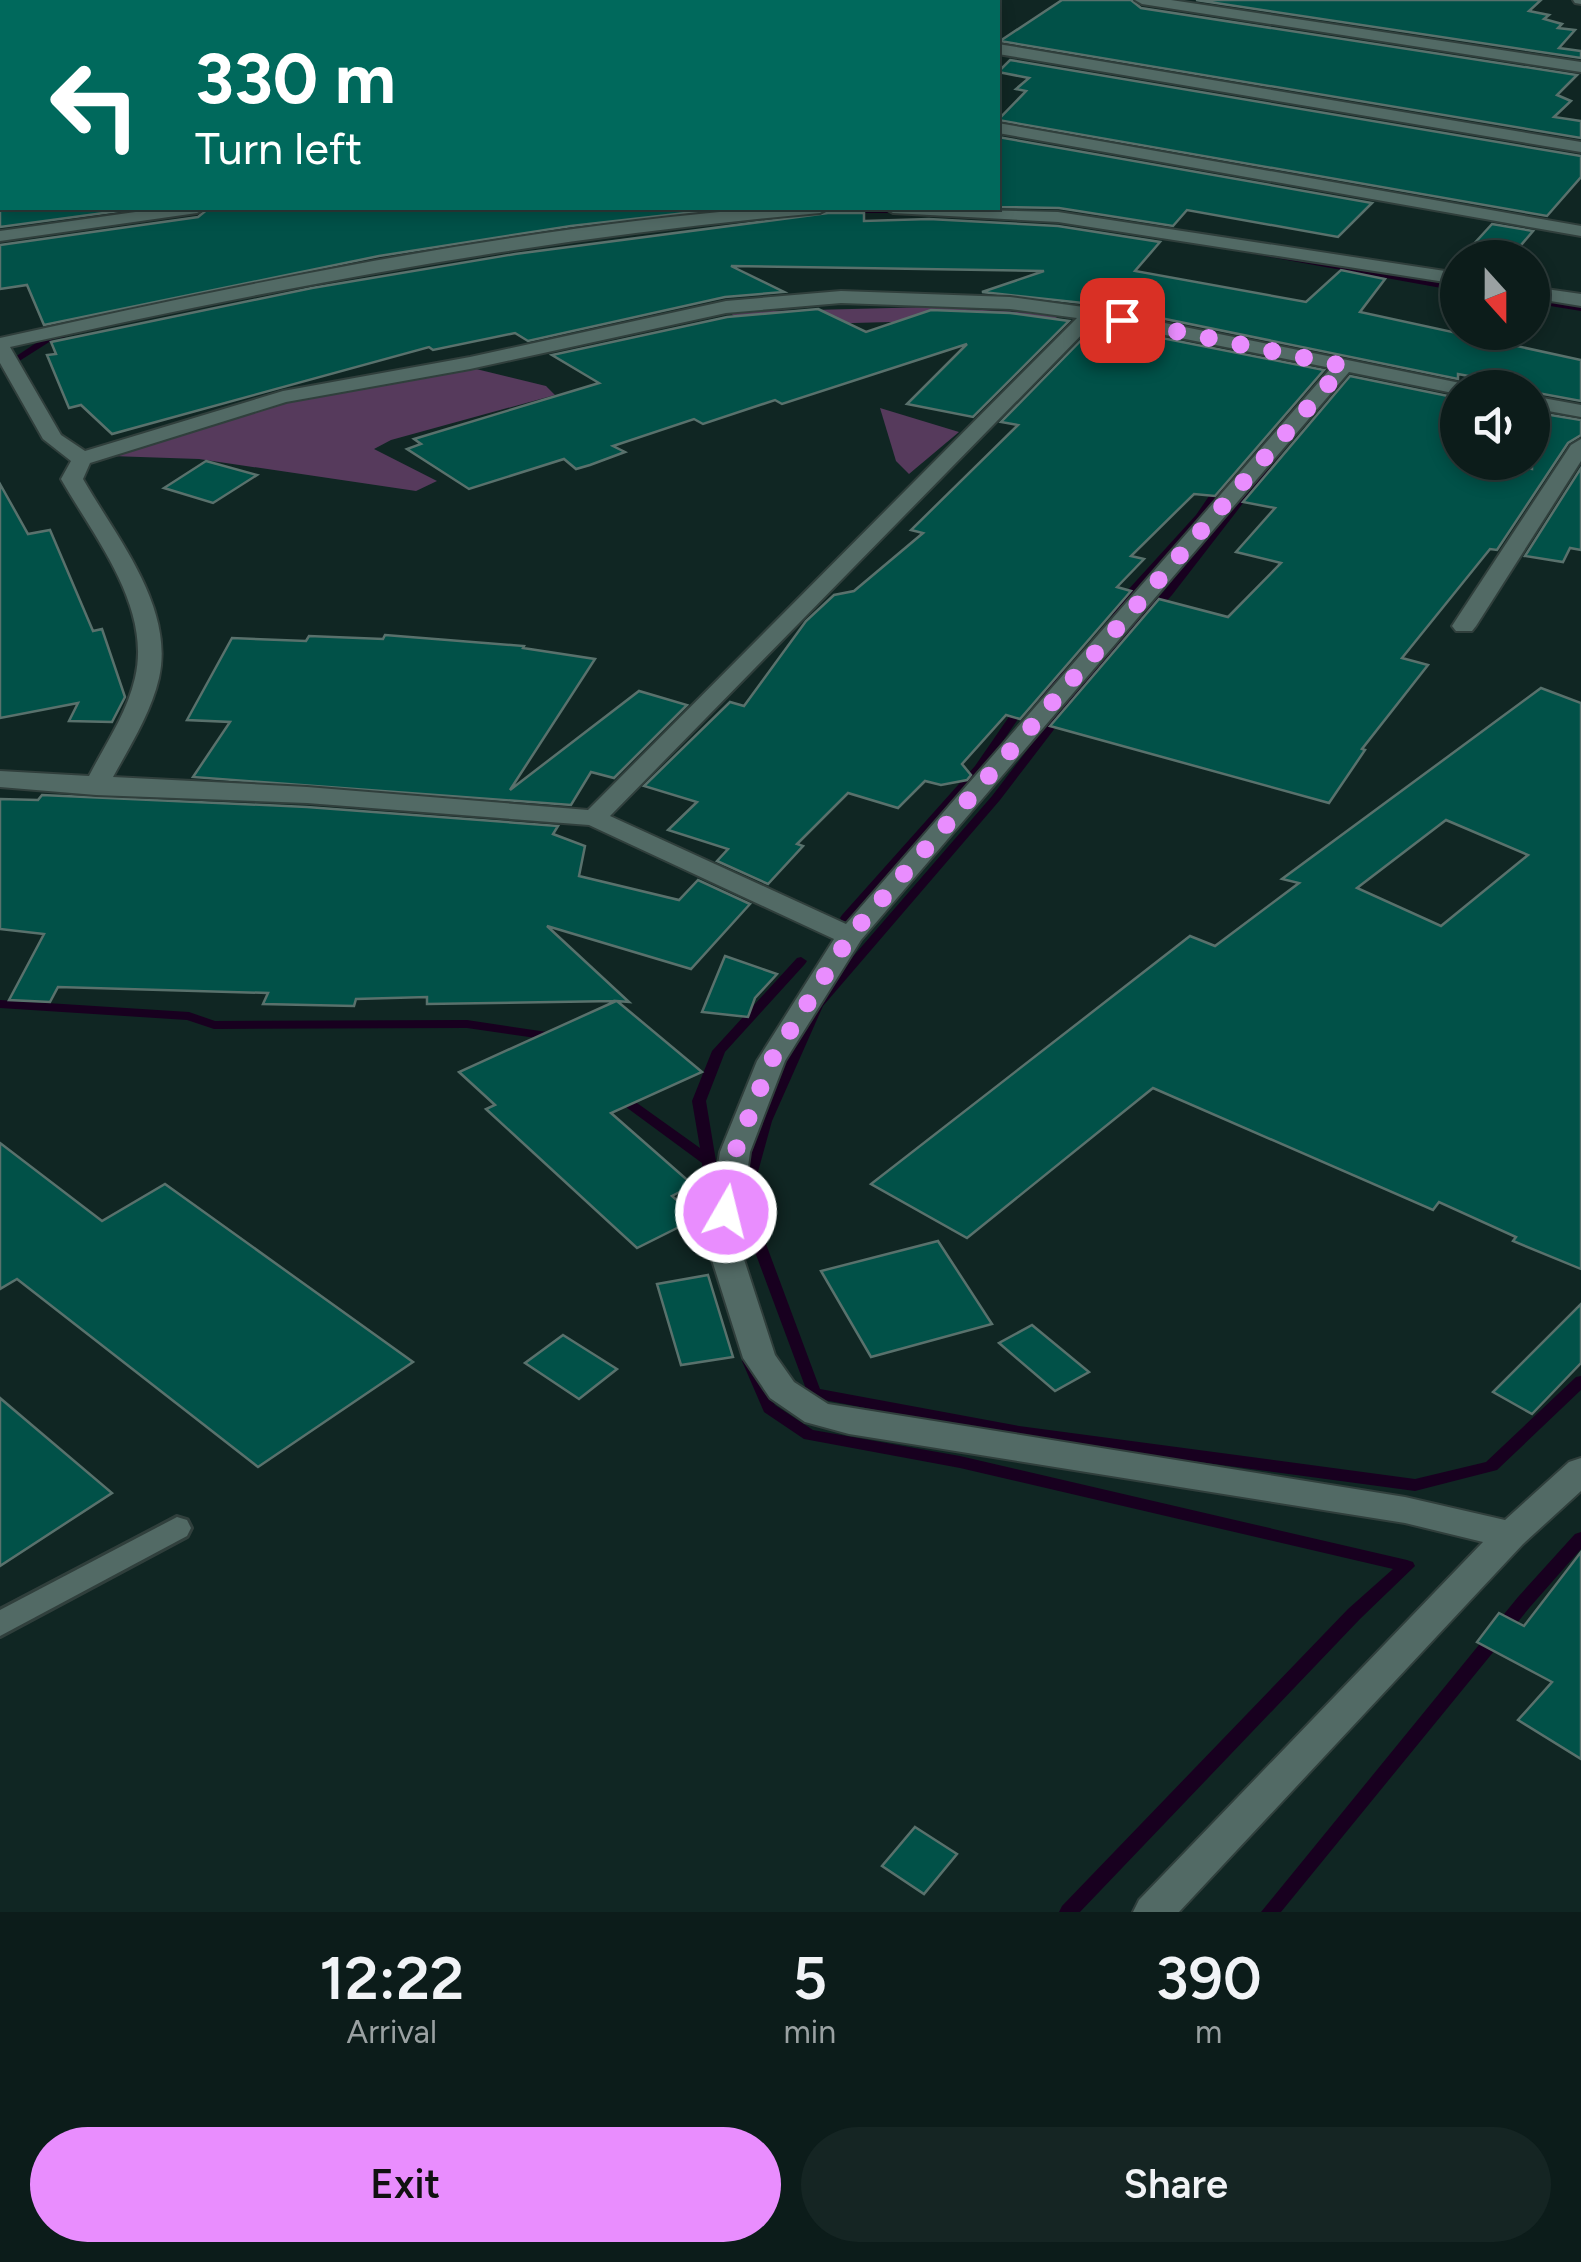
<!DOCTYPE html>
<html lang="en">
<head>
<meta charset="utf-8">
<style>
	body { margin:0; font-family:Figtree,sans-serif; background:#152523; color:#f1f3f6; height:100vh; display:flex; flex-direction:column; font-size:38px; white-space:nowrap }
	* { box-sizing:border-box; margin:0 }
	p { font-size:32px; color:#9aa1a2 }
	.icon { flex:none; width:55px; height:55px; fill:none; stroke:currentColor; stroke-width:2; stroke-linecap:round; stroke-linejoin:round }
	.map { position:relative; height:1912px; overflow:hidden }
	.details { display:flex; flex-direction:column; background:#0c1c1a; flex:1 }
	.details>* { flex:none }
	.top-card { position:absolute; left:0px; top:0px; width:1000px; height:210px; box-shadow:0 5px 15px #0003,0 0 0 2px #2c3a39; background:#00695c; color:#fff; overflow:hidden }
	.needle { width:65px; rotate:159deg }
	.fabs { position:absolute; left:1440px; top:240px; display:grid; gap:20px }
	.fabs a { display:grid; place-items:center; width:110px; height:110px; border-radius:50%; background:#0c1c1a; box-shadow:0 5px 15px #0003,0 0 0 2px #2c3a39; font-size:50px }
	.pin { position:absolute; display:grid; place-items:center; width:85px; height:85px; color:#fff; margin:-42px; border-radius:20px; box-shadow:0 5px 15px #0006 }
	.me { position:absolute; width:110px; margin:-55px; rotate:8deg; stroke-linejoin:round; filter:drop-shadow(0 0 8px #0008) }
	.turn { display:flex; align-items:center; gap:35px; height:210px; padding:0 30px; font-size:45px }
	.turn .icon { width:130px; height:130px; stroke-width:2.5 }
	.turn b { display:block; font-size:70px; line-height:85px }
	.eta { display:flex; justify-content:space-evenly; align-items:center; height:170px; text-align:center }
	.eta b { font-size:60px; font-weight:600; line-height:70px }
	.action { display:flex; gap:20px; margin-top:auto; padding:20px 30px }
	.action a { flex:1; height:115px; border-radius:60px; background:#e98dfe; color:#111; font-size:40px; font-weight:600; line-height:115px; text-align:center }
	.action a+a { background:#152523; color:#f1f3f6 }
	.map>svg:first-child { display:block }
	.green { fill:#563a5c }
	.lines { fill:none; stroke-linecap:round; stroke-linejoin:round }
	.stream { fill:#18001f; fill-rule:evenodd }
	.building { fill:#015148; stroke:#59716c; stroke-width:2.5; fill-rule:evenodd }
	.service-casing { stroke:#303f3c; stroke-width:6 }
	.minor-casing { stroke:#303f3c; stroke-width:4 }
	.tertiary-casing { stroke:#303f3c; stroke-width:4 }
	.service { fill:#526a65; fill-rule:evenodd }
	.minor { fill:#526a65; fill-rule:evenodd }
	.tertiary { fill:#526a65; fill-rule:evenodd }
	.route { stroke:#e98dfe; stroke-width:18; stroke-dasharray:0 32.4 }
</style>
</head>
<body>
<div class="map">
<svg width="1581" height="1912" viewBox="0 0 1581 1912">
	<rect width="100%" height="100%" fill="#102623"/>
	<g class="green">
		<polygon points="931,307 1050,314 1065,322 976,343 891,322 815,324 738,319 729,312"/>
		<polygon points="472,368 546,386 555,395 391,440 374,449 437,481 416,491 199,459 111,456 255,409"/>
		<polygon points="880,408 959,432 909,474 896,461"/>
	</g>
	<g class="lines">
		<g class="stream">
			<polygon points="803,209 906,209 910,211 906,213 806,213 802,211"/>
			<polygon points="1206,242 1458,286 1458,291 1209,246 1206,246"/>
			<polygon points="1532,298 1581,305 1581,311 1532,303"/>
			<polygon points="63,332 66,333 66,337 54,339 13,365 6,363 48,335"/>
			<polygon points="1285,440 1288,441 1288,445 1172,595 1085,689 1000,800 823,1006 772,1121 750,1201 820,1389 1019,1426 1415,1479 1486,1462 1576,1377 1581,1376 1581,1390 1497,1470 1415,1491 1019,1438 809,1397 736,1201 758,1121 811,1005 992,796 1077,685 1164,591 1282,441"/>
			<polygon points="1221,482 1226,485 1202,519 1135,595 1117,624 1109,624 1108,622 1127,591 1196,515 1218,483"/>
			<polygon points="1077,661 1082,664 1081,666 1023,712 983,770 850,921 842,921 840,918 842,915 975,766 1015,708"/>
			<polygon points="801,957 807,961 805,964 725,1052 706,1101 716,1161 719,1221 717,1224 707,1224 705,1221 702,1163 611,1096 613,1093 623,1093 700,1148 692,1101 712,1051 797,958"/>
			<polygon points="0,1000 189,1012 215,1021 467,1020 547,1032 552,1033 560,1041 553,1045 543,1039 467,1028 214,1029 187,1020 0,1008"/>
			<polygon points="749,1356 754,1357 756,1361 775,1405 813,1430 960,1456 1407,1560 1413,1562 1415,1566 1360,1619 1080,1912 1059,1912 1062,1906 1348,1609 1393,1569 960,1468 804,1439 764,1412 742,1361 744,1357"/>
			<polygon points="1581,1532 1581,1549 1530,1607 1281,1912 1261,1912 1518,1597 1575,1534"/>
		</g>
	</g>
	<g class="building">
		<polygon points="1062,0 1131,0 1141,8 1577,75 1557,95 1571,101 1554,117 1581,121 1581,138 1000,41"/>
		<polygon points="1196,0 1541,0 1529,11 1549,15 1544,19 1562,24 1558,28 1575,30 1559,48 1581,51 1581,58"/>
		<polygon points="1010,60 1581,156 1581,177 1547,216 998,120 1026,91 1016,89 1029,78 998,72"/>
		<polygon points="998,137 1372,203 1338,237 1187,210 1173,226 1059,208 998,207"/>
		<polygon points="0,208 141,208 0,227"/>
		<polygon points="209,208 730,208 571,226 379,256 44,325 27,285 0,289 0,245 198,217"/>
		<polygon points="828,213 864,213 864,221 929,219 1058,226 1160,242 1135,271 1306,302 1341,270 1385,279 1360,312 1581,360 1581,401 1532,392 1532,388 1458,374 1458,379 1092,304 982,292 1044,271 731,266 784,292 725,297 528,341 515,333 433,350 429,347 112,434 81,405 69,408 47,355 56,354 51,342 312,288 515,254"/>
		<polygon points="1492,224 1533,231 1510,258 1461,258"/>
		<polygon points="818,309 866,332 931,310 1010,313 1069,321 973,417 907,404 967,344 782,404 775,400 703,424 694,419 613,446 625,452 590,465 576,469 564,459 469,489 407,449 421,444 414,439 599,383 552,355 727,317"/>
		<polygon points="1096,325 1324,370 1215,496 1194,494 1131,556 1144,559 1117,587 1131,591 1020,719 1006,715 962,764 971,775 967,780 941,785 925,781 898,808 848,793 797,844 803,846 768,884 717,861 728,849 668,830 697,802 644,786 730,702 744,706 806,621 834,595 854,591 923,533 911,530 1018,425 1001,422"/>
		<polygon points="1350,376 1458,398 1458,462 1501,462 1532,469 1532,412 1581,420 1581,435 1568,443 1497,550 1490,549 1402,658 1428,665 1362,749 1365,750 1329,803 1050,726 1159,599 1228,617 1281,563 1236,552 1275,508 1243,502"/>
		<polygon points="206,461 257,475 213,503 164,488"/>
		<polygon points="1581,468 1581,550 1570,548 1563,562 1525,556"/>
		<polygon points="0,484 28,534 50,530 93,631 102,629 125,697 112,722 69,721 78,703 0,718"/>
		<polygon points="385,635 524,646 523,648 595,659 510,790 639,691 687,705 614,778 591,772 571,805 193,777 230,722 187,720 232,638 306,641 309,636 383,639"/>
		<path d="M1541,688L1581,703V1269L1513,1241L1516,1237L1439,1202L1433,1210L1153,1088L967,1238L871,1184L1190,936L1215,946L1299,883L1282,879ZM1446,820L1528,855L1441,926L1357,888Z"/>
		<polygon points="42,795 307,807 558,826 553,834 585,846 579,876 679,900 698,880 750,904 691,969 547,926 629,1002 617,1001 702,1072 611,1113 693,1185 672,1196 697,1218 637,1248 486,1109 495,1105 459,1072 616,1001 427,1004 427,997 356,999 354,1006 263,1004 268,993 58,987 50,1002 9,1000 44,934 0,929 0,799 38,800"/>
		<polygon points="725,956 777,974 755,998 748,1017 702,1012"/>
		<polygon points="0,1143 102,1221 165,1184 413,1362 258,1467 17,1279 0,1289"/>
		<polygon points="938,1241 992,1324 871,1357 821,1271"/>
		<polygon points="708,1275 733,1357 681,1365 657,1284"/>
		<polygon points="1581,1304 1581,1363 1532,1414 1493,1392"/>
		<polygon points="1032,1325 1089,1372 1055,1391 999,1343"/>
		<polygon points="563,1335 617,1369 579,1399 525,1363"/>
		<polygon points="0,1398 112,1493 0,1566"/>
		<polygon points="1581,1552 1581,1759 1518,1720 1552,1682 1477,1642 1499,1613 1524,1626"/>
		<polygon points="915,1827 957,1854 924,1894 882,1866"/>
	</g>
	<g class="lines">
		<defs>
			<polygon id="service" points="177,1517 187,1520 191,1528 187,1536 0,1636 0,1610"/>
			<g id="minor">
				<polygon points="255,0 270,0 271,2 256,2"/>
				<polygon points="758,0 773,0 774,2 759,2"/>
				<polygon points="1573,0 1581,0 1581,4 1575,3"/>
				<polygon points="998,44 1581,142 1581,152 998,54"/>
				<polygon points="998,123 1581,226 1581,236 998,133"/>
				<polygon points="2,147 2,157 0,158 0,148"/>
				<polygon points="164,208 206,208 197,213 0,241 0,231"/>
				<path d="M764,208H829L820,213C546,237 278,287 10,347L61,435L85,451L283,391L470,357L726,301L841,291L1010,297L1091,308L1465,384L1468,388H1458V394L1349,372L861,940L785,1061L750,1152L738,1241L775,1355L794,1382L828,1404L1405,1497L1505,1520L1569,1462L1581,1458V1491L1523,1544L1179,1912H1133L1139,1900L1483,1542L1405,1523L849,1434L805,1422L770,1398L743,1358L706,1241L720,1152L757,1061L834,939L589,825L307,803L96,795L0,787V771L89,776C105,745 127,713 135,678C152,607 94,537 61,479L71,461L43,439L0,363V338C252,282 506,229 764,208ZM841,303L1010,309L1077,318L588,810L307,787L113,777C130,746 151,713 159,678C175,607 116,537 83,479L90,463L286,402L470,369L726,313ZM1095,321L1331,368L846,924L610,816Z"/>
				<polygon points="884,208 1058,212 1458,273 1458,284 1058,222 893,213"/>
				<polygon points="1532,287 1581,294 1581,306 1532,298"/>
				<polygon points="1532,396 1581,405 1581,417 1532,408"/>
				<polygon points="1581,439 1581,461 1476,626 1472,631 1456,631 1452,626 1571,445"/>
			</g>
			<g id="tertiary">
				<polygon points="25,0 39,0 40,2 26,2"/>
				<polygon points="1135,0 1171,0 1581,62 1581,72 1142,4"/>
				<rect x="0" y="3" width="2" height="8"/>
				<polygon points="2,68 2,78 0,79 0,69"/>
			</g>
		</defs>
		<use href="#service" class="service-casing"/>
		<use href="#minor" class="minor-casing"/>
		<use href="#tertiary" class="tertiary-casing"/>
		<use href="#service" class="service"/>
		<use href="#minor" class="minor"/>
		<use href="#tertiary" class="tertiary"/>
	</g>
	<g class="lines">
		<polyline class="route" points="726,1212 735,1152 771,1061 850,936 1344,366 1122,320"/>
	</g>
</svg>
<div class="fabs">
<a><svg class="needle" viewBox="-14 -14 28 28"><path d="M0-13l5 13h-10z" fill="#e53935"/><path d="M0 13l5-13h-10z" fill="#9aa1a2"/></svg></a>
<a><svg class="icon" aria-label="sound" viewBox="0 0 24 24"><path d="M4 9h4l5-4v14l-5-4H4zM17 9q2 3 0 6"/></svg></a>
</div>
<div class="pin" style="left:1122px;top:320px;background:#d93025"><svg class="icon" aria-label="arrive" viewBox="0 0 24 24"><path d="M6 21V4h12l-3 4 3 4H6"/></svg></div>
<svg class="me" style="left:726px;top:1212px" viewBox="-20 -20 40 40"><circle r="17" fill="#e98dfe" stroke="#fff" stroke-width="3"/><path d="M0-11L8 9 0 5-8 9z" fill="#fff"/></svg>
<div class="top-card">
<div class="turn"><svg class="icon" aria-label="left" viewBox="0 0 24 24"><path d="M17 20v-9H6M10 6l-5 5 5 5"/></svg><div><b>330 m</b>Turn left</div></div>
</div>
</div>
<section class="details">
<div class="eta">
<div><b>12:22</b><p>Arrival</p></div>
<div><b>5</b><p>min</p></div>
<div><b>390</b><p>m</p></div>
</div>
<div class="action"><a>Exit</a><a>Share</a></div>
</section>
</body>
</html>
